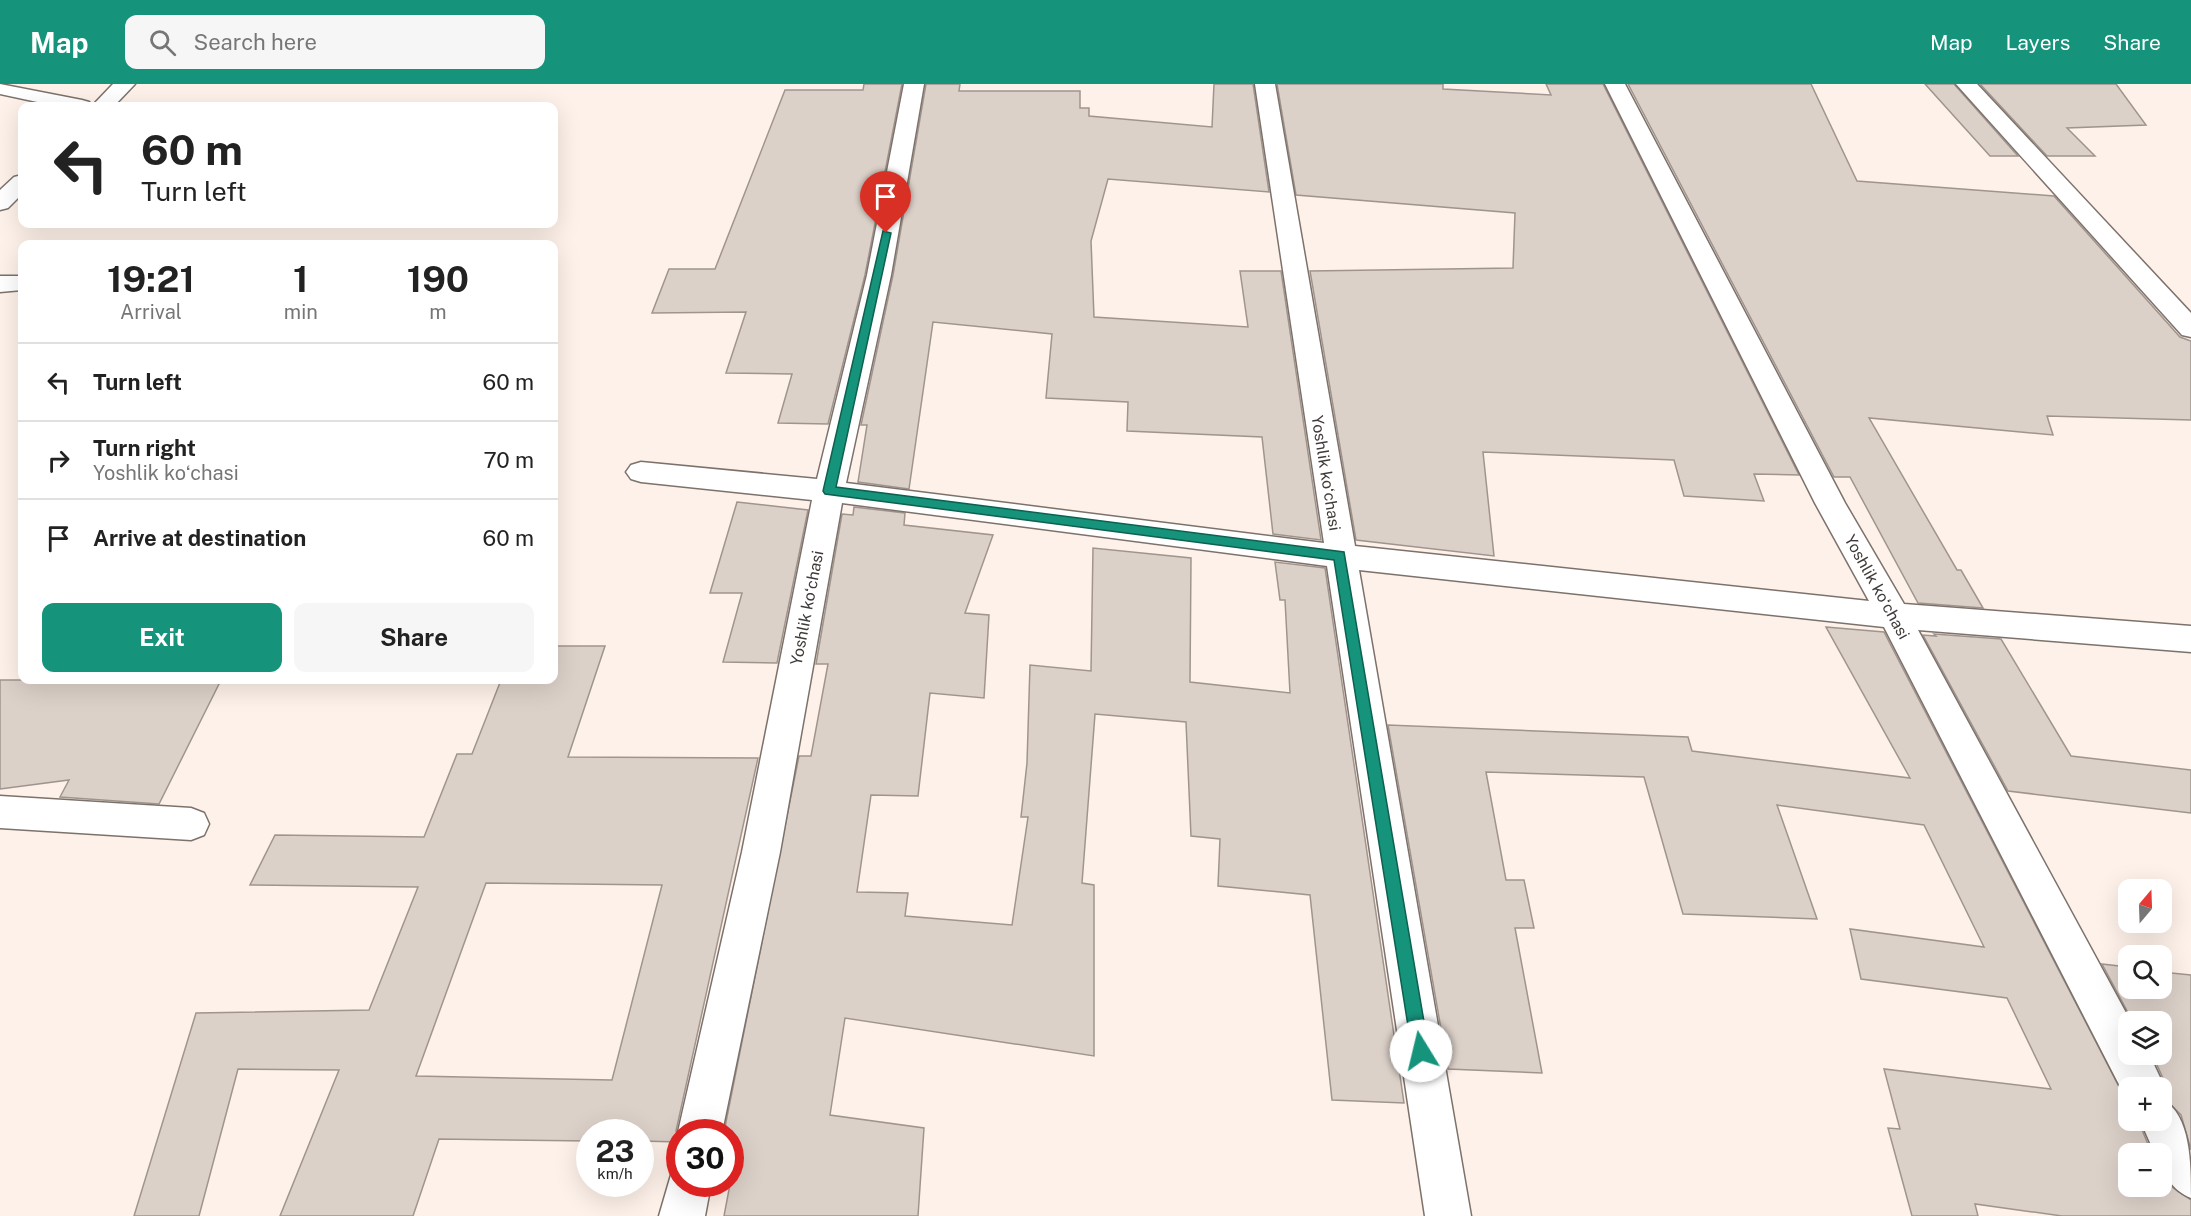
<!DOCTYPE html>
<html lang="en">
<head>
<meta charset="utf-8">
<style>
	body { margin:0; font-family:"Public Sans",sans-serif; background:#f6f6f6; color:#222; height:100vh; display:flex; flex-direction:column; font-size:22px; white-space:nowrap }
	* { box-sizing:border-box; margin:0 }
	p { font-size:20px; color:#767676 }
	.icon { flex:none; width:33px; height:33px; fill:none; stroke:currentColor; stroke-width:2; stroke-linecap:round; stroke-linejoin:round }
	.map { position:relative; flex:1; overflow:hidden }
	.sheet { position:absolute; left:18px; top:156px; width:540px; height:444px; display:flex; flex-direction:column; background:#fff; border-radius:12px; box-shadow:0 6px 24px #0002 }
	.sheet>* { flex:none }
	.banner { position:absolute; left:18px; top:18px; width:540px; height:126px; border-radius:12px; box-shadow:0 6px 24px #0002; background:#fff; color:#222; overflow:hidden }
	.needle { width:39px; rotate:19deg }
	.buttons { position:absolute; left:2118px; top:795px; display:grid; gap:12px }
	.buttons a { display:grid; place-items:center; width:54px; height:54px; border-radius:12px; background:#fff; box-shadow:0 6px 24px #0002; font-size:30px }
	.speed { position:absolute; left:576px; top:1035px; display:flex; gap:12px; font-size:30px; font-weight:700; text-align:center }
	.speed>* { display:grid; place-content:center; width:78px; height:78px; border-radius:50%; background:#fff; box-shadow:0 6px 24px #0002; line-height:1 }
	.speed small { font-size:15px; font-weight:400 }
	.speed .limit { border:9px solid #d22; background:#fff; color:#111 }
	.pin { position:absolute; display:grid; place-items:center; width:51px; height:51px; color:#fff; margin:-62px -26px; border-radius:50% 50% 50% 0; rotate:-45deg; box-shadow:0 0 6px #0007 }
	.pin .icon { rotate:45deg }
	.me { position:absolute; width:66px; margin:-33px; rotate:351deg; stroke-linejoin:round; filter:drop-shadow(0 0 4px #0008) }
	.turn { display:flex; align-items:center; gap:21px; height:126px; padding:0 24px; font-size:27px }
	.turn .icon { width:78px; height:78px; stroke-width:2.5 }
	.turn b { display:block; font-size:42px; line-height:51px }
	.eta { display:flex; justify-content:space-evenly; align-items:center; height:102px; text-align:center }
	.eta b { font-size:36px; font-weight:700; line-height:42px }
	.primary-button { display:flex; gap:12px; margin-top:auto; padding:12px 24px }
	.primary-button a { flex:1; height:69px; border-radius:12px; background:#15937b; color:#fff; font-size:24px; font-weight:700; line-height:69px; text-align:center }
	.primary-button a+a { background:#f6f6f6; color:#222 }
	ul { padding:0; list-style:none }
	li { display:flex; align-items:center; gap:18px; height:78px; padding:0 24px; border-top:2px solid #e0e0e0 }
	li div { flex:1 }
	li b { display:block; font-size:22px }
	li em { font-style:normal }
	header { display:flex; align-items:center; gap:36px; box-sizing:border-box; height:84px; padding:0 30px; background:#15937b; color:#fff }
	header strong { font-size:28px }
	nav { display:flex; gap:33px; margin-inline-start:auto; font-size:21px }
	.search { width:420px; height:54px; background:#f6f6f6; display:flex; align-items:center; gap:15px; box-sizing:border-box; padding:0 21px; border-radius:12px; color:#767676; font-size:22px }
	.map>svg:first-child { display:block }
	.building { fill:#dcd1c9; stroke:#a0958e; stroke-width:1.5; fill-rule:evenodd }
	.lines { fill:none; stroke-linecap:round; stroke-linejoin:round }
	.service-casing { stroke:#7c726b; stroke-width:3 }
	.minor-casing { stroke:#7c726b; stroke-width:3 }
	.tertiary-casing { stroke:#7c726b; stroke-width:3 }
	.service { fill:#fff; fill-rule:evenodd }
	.minor { fill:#fff; fill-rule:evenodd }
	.tertiary { fill:#fff; fill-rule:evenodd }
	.route { fill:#15937b; stroke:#0e6050; stroke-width:1.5 }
	.labels { text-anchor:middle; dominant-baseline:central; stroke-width:6; stroke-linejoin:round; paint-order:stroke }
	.street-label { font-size:16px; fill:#403b38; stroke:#fff }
</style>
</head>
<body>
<header>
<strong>Map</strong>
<div class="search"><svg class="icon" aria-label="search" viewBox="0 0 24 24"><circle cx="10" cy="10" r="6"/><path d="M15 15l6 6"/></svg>Search here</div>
<nav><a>Map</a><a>Layers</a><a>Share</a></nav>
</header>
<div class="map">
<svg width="2191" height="1132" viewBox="0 0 2191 1132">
	<rect width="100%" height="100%" fill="#fdf1e9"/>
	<g class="building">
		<polygon points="864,0 902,0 865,191 828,340 778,339 792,290 726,289 746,228 652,229 669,185 715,185 785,6 863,6"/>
		<polygon points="926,0 960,0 959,7 1080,7 1080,24 1089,24 1089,32 1212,43 1214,0 1253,0 1269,108 1108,95 1091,157 1094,233 1248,243 1240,187 1281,187 1321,456 1273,450 1262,353 1127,347 1128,318 1046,314 1052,250 933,238 909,405 858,398 867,341 861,341 893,191"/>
		<polygon points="1277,0 1443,0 1443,5 1551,11 1546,0 1603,0 1799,391 1754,390 1764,417 1684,412 1674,376 1483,368 1494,472 1356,456 1310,187 1513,184 1515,129 1296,111"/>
		<polygon points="1628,0 1811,0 1857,97 2054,112 2180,253 2191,257 2191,336 2047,332 2053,351 1869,334 1957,486 1961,486 1983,524 1918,519 1850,393 1834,393"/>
		<polygon points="1925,0 1954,0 2018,72 1990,72"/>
		<polygon points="1980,0 2116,0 2146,41 2067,44 2095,72 2047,72"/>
		<polygon points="737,418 808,426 777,579 723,578 742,509 710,509"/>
		<polygon points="854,423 905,429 904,441 993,451 965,529 989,531 984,614 930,609 918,712 871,711 857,808 908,809 905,832 1012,841 1028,733 1021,733 1027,679 1030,581 1091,587 1093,464 1191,474 1190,598 1290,609 1285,516 1280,516 1275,478 1325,484 1404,1019 1332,1016 1310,811 1218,802 1220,755 1191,752 1186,638 1095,630 1082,799 1094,801 1094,972 845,934 830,1031 924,1044 918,1132 724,1132 738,1058 730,1058 730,1048 724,1048 799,672 811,672 828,580 816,580 842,430 853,431"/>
		<polygon points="1826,543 1884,548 2128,1020 2128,1036 2138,1036 2152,1070 2128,1070 2128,1102 2162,1102 2162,1084 2172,1103 2191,1116 2191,1132 2062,1132 1975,1120 1978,1132 1912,1132 1888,1044 1900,1045 1884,985 2051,1005 2007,914 1861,895 1850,845 1984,863 1924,741 1777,721 1817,835 1683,830 1644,693 1486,688 1506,796 1524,796 1534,844 1515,844 1542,989 1448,985 1388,641 1688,653 1692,667 1910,694"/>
		<polygon points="1934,550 2001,555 2071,672 2191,686 2191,729 2008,707 1923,551 1936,552"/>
		<path d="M554,562H605L568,673L758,674L676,1047L680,1058L640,1057V1048H590V1057L439,1055L413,1132H280L339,986L238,985L199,1132H134L196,929L369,926L418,803L250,801L275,751L424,753L457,670H472L501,596H554ZM486,799L662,801L612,996L416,992Z"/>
		<polygon points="0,596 221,596 159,720 60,713 69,696 0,705"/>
		<polygon points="2102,880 2128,883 2128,904 2162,904 2162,888 2191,891 2191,1066 2181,1031 2164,1014 2167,1003 2152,970 2162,970 2162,938 2133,938"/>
	</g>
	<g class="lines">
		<defs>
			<polygon id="service" points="0,192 22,192 22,206 0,208"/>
			<g id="minor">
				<polygon points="0,0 82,16 89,18 93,22 56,22 0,10"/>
				<polygon points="904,0 924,0 891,191 846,399 1324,459 1255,0 1275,0 1355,462 1869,517 1815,419 1605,0 1625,0 1845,419 1904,520 2191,542 2191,568 1918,546 2131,938 2128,938 2128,970 2149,970 2165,1004 2162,1013 2162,1004 2128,1004 2128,1018 1884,543 1359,486 1471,1132 1425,1132 1327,482 842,419 780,768 722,1048 680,1048 680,1051 678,1048 742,768 812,416 641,398 631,395 626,388 631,381 641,378 817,395 867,191"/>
				<polygon points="1956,0 1977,0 2191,229 2191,253 2182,251"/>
				<polygon points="0,712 191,724 204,729 209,740 204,751 191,756 0,744"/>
				<path d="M2162,1015C2191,1031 2191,1079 2191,1114C2172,1106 2162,1091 2162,1070H2155L2140,1036H2162Z"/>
				<polygon points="680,1082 680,1100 711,1100 705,1132 659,1132 673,1084"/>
			</g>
			<g id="tertiary">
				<polygon points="113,0 135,0 114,22 92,22"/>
				<polygon points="22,91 22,110 8,124 0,126 0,106 14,93"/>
			</g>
		</defs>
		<use href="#service" class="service-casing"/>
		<use href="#minor" class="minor-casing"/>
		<use href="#tertiary" class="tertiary-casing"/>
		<use href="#service" class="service"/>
		<use href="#minor" class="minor"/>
		<use href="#tertiary" class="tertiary"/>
	</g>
	<polygon class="route" points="883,147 891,149 836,403 1344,468 1429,967 1427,973 1421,976 1415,973 1412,967 1334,476 825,410 823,407"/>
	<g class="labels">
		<g class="street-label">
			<text transform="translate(1326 389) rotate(81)">Yoshlik koʻchasi</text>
			<text transform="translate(1877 503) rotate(61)">Yoshlik koʻchasi</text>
			<text transform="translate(807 524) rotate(-79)">Yoshlik koʻchasi</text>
		</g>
	</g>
</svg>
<div class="buttons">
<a><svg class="needle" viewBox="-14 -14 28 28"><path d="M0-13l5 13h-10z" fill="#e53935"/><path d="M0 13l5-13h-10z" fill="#767676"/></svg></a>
<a><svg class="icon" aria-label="search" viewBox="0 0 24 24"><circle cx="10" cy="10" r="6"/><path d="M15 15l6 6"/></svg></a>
<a><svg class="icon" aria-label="layers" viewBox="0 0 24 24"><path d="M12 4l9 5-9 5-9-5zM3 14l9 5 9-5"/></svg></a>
<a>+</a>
<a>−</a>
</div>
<div class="speed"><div>23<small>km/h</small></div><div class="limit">30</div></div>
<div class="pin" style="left:886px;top:149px;background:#d93025"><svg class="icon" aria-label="arrive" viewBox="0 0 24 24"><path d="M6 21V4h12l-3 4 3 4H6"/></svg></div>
<svg class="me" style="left:1421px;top:967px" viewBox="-20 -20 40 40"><circle r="19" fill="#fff"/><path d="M0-13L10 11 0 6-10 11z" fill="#15937b"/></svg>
<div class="banner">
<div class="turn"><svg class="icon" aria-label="left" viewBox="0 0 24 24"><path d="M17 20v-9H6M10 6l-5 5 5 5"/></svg><div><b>60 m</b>Turn left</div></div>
</div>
<section class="sheet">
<div class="eta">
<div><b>19:21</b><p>Arrival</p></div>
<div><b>1</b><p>min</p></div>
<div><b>190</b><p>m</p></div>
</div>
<ul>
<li><svg class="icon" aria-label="left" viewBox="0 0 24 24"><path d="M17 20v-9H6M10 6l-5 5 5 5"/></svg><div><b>Turn left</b></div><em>60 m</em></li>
<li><svg class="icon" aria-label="right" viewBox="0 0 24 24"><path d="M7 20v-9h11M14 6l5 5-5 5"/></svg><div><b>Turn right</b><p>Yoshlik koʻchasi</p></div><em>70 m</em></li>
<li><svg class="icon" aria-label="arrive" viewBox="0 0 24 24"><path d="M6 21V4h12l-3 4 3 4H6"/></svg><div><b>Arrive at destination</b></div><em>60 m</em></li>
</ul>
<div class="primary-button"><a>Exit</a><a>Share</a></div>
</section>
</div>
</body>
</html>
